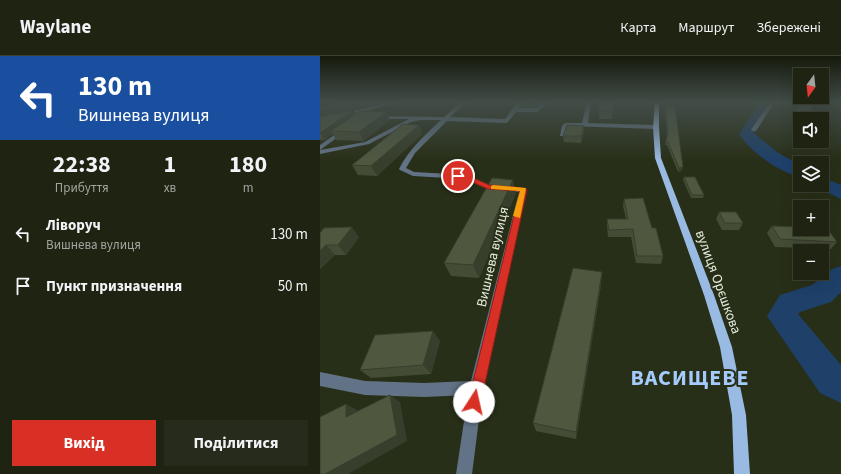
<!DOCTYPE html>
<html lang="uk">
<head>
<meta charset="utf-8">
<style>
	body { margin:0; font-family:"Source Sans 3",sans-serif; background:#262b1b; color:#f1f3f6; height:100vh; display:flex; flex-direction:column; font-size:15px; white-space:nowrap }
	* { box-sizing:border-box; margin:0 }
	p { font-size:13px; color:#a1a49f }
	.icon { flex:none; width:22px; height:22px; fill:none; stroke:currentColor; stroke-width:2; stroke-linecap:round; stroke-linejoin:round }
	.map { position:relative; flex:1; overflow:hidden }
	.drawer { display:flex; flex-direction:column; background:#1e2312; width:320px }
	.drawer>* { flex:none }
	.hud { background:#1a4fa0; color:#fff; overflow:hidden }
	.needle { width:26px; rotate:195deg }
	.controls { position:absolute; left:473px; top:12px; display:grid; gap:8px }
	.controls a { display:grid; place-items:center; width:36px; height:36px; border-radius:0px; background:#1e2312; box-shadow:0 4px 16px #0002,0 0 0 1px #3c4032; font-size:20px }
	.pin { position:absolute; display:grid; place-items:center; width:34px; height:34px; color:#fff; margin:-17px; border:2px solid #fff; border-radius:50%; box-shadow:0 1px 4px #0007 }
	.me { position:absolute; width:44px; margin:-22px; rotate:10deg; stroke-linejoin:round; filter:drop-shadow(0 0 3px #0008) }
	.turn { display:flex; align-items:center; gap:14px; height:84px; padding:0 12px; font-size:18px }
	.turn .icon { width:52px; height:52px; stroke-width:2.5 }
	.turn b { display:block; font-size:28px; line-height:34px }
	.eta { display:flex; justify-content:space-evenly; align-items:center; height:68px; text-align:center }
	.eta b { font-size:24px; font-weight:700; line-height:28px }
	.primary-button { display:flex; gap:8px; margin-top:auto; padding:8px 12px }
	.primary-button a { flex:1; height:46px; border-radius:0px; background:#d93025; color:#fff; font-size:16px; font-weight:700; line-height:46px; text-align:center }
	.primary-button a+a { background:#262b1b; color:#f1f3f6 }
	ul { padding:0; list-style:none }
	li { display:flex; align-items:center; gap:12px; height:52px; padding:0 12px }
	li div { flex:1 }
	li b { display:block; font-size:15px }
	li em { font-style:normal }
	header { display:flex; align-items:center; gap:24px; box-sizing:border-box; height:56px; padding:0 20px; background:#1e2312; border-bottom:1px solid #3c4032 }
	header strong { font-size:19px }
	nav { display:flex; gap:22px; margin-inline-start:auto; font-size:14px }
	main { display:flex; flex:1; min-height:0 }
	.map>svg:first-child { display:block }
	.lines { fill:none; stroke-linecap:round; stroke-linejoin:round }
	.river { fill:#1e4069; fill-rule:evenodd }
	.minor { fill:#637387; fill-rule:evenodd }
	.major { fill:#99bae3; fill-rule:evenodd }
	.wall { fill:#444c36 }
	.shaded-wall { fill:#373e2c }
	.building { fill:#4f583f; stroke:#373e2c }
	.route { fill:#d93025; stroke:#8d1f18 }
	.slow { fill:#f59e0b }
	.labels { text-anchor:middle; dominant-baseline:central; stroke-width:4; stroke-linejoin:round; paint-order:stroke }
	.street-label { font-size:14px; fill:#e7edde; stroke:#282f18 }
	.near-district-label { font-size:22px; font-weight:bold; letter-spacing:1px; fill:#a5cbfc; stroke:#282f18 }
</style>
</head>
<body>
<header>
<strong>Waylane</strong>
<nav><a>Карта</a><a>Маршрут</a><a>Збережені</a></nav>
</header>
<main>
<section class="drawer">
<div class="hud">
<div class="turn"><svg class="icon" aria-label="left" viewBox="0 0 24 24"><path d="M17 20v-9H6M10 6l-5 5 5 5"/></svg><div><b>130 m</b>Вишнева вулиця</div></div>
</div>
<div class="eta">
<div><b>22:38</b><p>Прибуття</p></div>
<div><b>1</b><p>хв</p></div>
<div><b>180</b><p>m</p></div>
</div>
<ul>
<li><svg class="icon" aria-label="left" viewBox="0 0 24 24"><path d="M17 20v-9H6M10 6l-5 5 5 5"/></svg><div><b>Ліворуч</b><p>Вишнева вулиця</p></div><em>130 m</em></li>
<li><svg class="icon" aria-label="arrive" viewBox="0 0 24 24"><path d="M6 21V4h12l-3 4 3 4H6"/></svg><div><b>Пункт призначення</b></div><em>50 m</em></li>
</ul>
<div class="primary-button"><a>Вихід</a><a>Поділитися</a></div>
</section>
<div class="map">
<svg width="521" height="418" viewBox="0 0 521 418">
	<rect width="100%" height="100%" fill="#282f18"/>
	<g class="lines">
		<g class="river">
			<path d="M440,46H453L440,63L434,77L457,96L480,109V121C458,116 431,96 419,78Z"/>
			<polygon points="502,121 521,129 521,143 495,131 494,129 502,129"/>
			<polygon points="521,210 521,236 511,246 480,256 478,258 521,309 521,347 500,337 447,260 460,239 492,229 512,213"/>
		</g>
		<g class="minor">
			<polygon points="70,46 79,46 0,67 0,63"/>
			<path d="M141,46H146L130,61L185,63L197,46H202L198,52H216L221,49L220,46H225L226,49L217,56H196L187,67L127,65L95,97L86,112L94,116L147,119L170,129L203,132L207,134L163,332L152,418H136L148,339L104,341L45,339L0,330V316L45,325L104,327L151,325L199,136L168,133L145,123L93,120L80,114L79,113C89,93 105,79 121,64H101L91,66L49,88L0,98V94L45,86L89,63H55L53,62V60L124,61Z"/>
			<polygon points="267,46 271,46 268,67 336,69 339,71 336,73 248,70 244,80 240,80 242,70 245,67 262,67"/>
			<polygon points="450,46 455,46 436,75 432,75 431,74"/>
			<polygon points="24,72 29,73 0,94 0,89"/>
		</g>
		<polygon class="major" points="335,46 339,46 339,71 341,102 394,239 412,291 426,359 430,418 414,418 412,359 400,291 384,239 335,102 333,71"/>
	</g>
	<g class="wall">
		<polygon points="293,46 292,63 279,63 279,54"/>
		<polygon points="481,46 493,59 491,62 473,60"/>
		<polygon points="55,48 19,57 36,58 66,56 70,64 44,85 16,84 13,78 5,84 0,84 0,52"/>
		<polygon points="346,52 362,115 358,116 347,89 345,89 347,78 345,55"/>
		<polygon points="99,69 102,78 57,120 38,119 32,109"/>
		<polygon points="264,70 264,76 261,87 244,86 243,80"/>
		<polygon points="364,121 384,139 383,142 371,142 363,124"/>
		<polygon points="196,137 159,222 131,220 124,207"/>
		<polygon points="304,143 332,172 343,200 341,208 316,207 311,181 288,181 287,170 287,163 306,163 303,150"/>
		<polygon points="399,156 423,167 419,174 402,174 396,163"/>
		<polygon points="452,170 517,186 511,193 455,191 447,177"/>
		<polygon points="0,177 39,181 26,199 15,199 0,213"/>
		<polygon points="281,229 256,383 216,375 213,367"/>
		<polygon points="120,285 111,318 51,322 40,314"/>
	</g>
	<g class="shaded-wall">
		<polygon points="34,46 54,46 55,48 0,62 0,54"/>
		<polygon points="34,54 37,60 11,75 13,78 5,84 0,77"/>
		<polygon points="66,56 70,64 44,85 39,76"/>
		<polygon points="99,69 102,78 57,120 51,110"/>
		<polygon points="264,70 264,76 261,87 261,80"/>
		<polygon points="363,111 362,115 358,116 359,112"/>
		<polygon points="193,124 196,137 159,222 153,209"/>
		<polygon points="32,171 39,181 26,199 18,189"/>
		<polygon points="6,189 15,199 0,213 0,195"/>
		<polygon points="282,216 281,229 256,383 256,376"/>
		<polygon points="113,275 120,285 111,318 103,309"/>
		<polygon points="70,339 80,346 87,385 28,418 5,418"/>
		<polygon points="26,348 39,355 26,361"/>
	</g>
	<g class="building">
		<polygon points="23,46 34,46 0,54 0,52"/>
		<polygon points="280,46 293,46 293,55 279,54"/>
		<polygon points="481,46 491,46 493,59 474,57"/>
		<polygon points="355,51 363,111 359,112 348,86 346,86 348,75 346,52"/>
		<polygon points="34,54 0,77 0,61"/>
		<polygon points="40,55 66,56 39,76 11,75"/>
		<polygon points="83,68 99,69 51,110 32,109"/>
		<polygon points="247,69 264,70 261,80 243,80"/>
		<polygon points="364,121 375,121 384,139 372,139"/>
		<polygon points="172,122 193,124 153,209 124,207"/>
		<polygon points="323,142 332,172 336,172 343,200 317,200 313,173 289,174 287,163 308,163 304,143"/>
		<polygon points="399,156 416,156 423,167 405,167"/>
		<polygon points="452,170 480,171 480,173 502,173 502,172 507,172 517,186 460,183"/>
		<polygon points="32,171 18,189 6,189 0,195 0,177 4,172"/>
		<polygon points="253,212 282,216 256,376 213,367"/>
		<polygon points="113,275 103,309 40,314 55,279"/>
		<polygon points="70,339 77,379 5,418 0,418 0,361 26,348 26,361"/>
	</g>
	<linearGradient id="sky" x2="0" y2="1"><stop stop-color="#161a0d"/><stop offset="0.44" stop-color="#424d48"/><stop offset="1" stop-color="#424d48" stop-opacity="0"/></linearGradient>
	<rect width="521" height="105" fill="url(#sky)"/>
	<polygon class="route" points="138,118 149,120 169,129 203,132 207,134 161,346 159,351 154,352 149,351 148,346 200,135 168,133 145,123 136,121 135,120"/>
	<polygon class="slow" points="173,129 206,132 200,162 193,160 200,135 171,133 171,130"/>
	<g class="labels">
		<g class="street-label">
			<text transform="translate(173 201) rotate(-77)">Вишнева вулиця</text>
			<text transform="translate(398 226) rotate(70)">вулиця Орєшкова</text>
		</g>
		<g class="near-district-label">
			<text x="370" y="322">ВАСИЩЕВЕ</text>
		</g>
	</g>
</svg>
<div class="controls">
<a><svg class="needle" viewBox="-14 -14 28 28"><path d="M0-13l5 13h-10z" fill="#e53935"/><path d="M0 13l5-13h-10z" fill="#a1a49f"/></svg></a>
<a><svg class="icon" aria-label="sound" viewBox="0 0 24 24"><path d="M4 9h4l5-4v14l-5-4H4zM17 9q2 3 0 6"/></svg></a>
<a><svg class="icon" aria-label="layers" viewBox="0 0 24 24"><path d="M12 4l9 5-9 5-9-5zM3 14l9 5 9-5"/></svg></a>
<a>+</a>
<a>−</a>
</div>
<div class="pin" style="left:138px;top:120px;background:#d93025"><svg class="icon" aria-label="arrive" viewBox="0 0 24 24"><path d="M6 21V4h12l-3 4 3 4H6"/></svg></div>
<svg class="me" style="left:154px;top:346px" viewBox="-20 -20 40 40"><circle r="19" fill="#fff"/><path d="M0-13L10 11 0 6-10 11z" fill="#d93025"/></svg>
</div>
</main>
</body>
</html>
